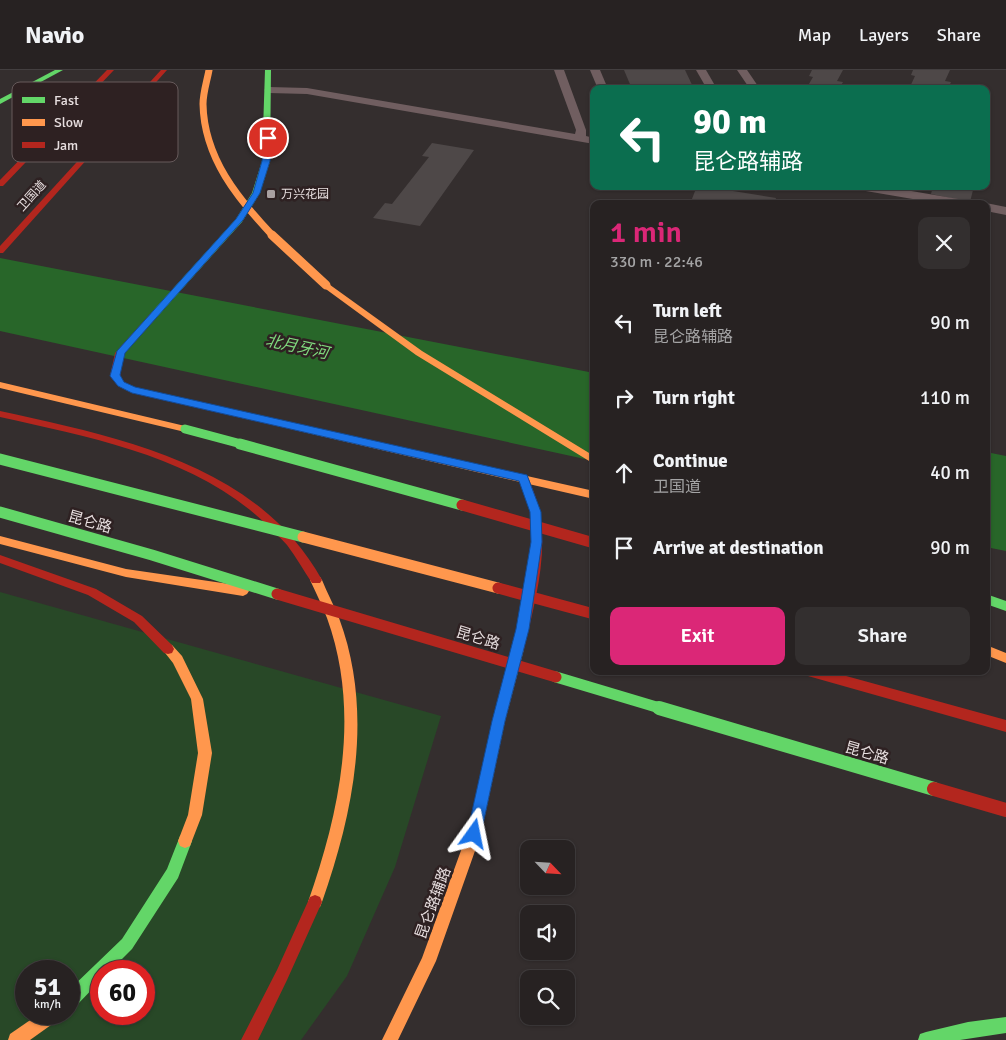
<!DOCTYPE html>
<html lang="en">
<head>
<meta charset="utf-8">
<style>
	body { margin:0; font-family:Signika,"Noto Sans SC",sans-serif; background:#332f2f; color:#f1f3f6; height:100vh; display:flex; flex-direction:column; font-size:19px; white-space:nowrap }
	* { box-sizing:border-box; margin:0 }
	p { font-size:16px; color:#a4a4a5 }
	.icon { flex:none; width:28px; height:28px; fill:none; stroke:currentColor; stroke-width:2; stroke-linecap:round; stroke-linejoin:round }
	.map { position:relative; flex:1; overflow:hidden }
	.details { position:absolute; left:590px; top:130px; width:400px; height:475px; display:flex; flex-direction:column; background:#272222; border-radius:10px; box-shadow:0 1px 4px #0004,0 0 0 1px #433f40 }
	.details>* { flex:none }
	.guide { position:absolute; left:590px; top:15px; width:400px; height:105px; border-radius:10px; box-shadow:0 1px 4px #0004,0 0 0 1px #433f40; background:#0b6e4f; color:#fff; overflow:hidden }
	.needle { width:32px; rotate:115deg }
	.controls { position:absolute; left:520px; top:770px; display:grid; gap:10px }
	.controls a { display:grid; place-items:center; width:55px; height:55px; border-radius:10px; background:#272222; box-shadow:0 1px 4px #0004,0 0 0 1px #433f40; font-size:25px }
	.speed { position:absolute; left:15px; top:890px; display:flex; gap:10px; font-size:25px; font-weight:700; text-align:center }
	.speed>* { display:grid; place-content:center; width:65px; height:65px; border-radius:50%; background:#272222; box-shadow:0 1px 4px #0004,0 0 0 1px #433f40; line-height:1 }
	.speed small { font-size:12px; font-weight:400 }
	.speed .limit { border:8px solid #d22; background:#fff; color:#111 }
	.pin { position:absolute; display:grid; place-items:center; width:42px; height:42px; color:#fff; margin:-21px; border:2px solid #fff; border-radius:50%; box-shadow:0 1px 5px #0007 }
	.me { position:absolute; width:55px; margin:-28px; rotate:12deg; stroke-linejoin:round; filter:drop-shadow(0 0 4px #0008) }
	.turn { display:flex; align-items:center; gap:18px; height:105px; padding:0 20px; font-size:22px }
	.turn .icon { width:65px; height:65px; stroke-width:2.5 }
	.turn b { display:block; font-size:35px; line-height:42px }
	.round { display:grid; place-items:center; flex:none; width:52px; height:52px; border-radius:10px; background:#332f2f }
	.overview { display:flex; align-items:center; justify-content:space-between; height:85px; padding:0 20px }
	h1 { font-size:30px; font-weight:600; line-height:38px; color:#db2777 }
	.button { display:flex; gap:10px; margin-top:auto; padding:10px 20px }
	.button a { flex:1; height:58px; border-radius:10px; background:#db2777; color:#fff; font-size:20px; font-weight:600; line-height:58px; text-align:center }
	.button a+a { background:#332f2f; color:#f1f3f6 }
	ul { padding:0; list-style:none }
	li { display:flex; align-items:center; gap:15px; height:75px; padding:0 20px }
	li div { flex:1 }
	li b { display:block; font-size:19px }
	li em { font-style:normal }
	header { display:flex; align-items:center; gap:30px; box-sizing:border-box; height:70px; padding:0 25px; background:#272222; border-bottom:1px solid #433f40 }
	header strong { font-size:24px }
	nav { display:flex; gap:28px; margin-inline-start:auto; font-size:18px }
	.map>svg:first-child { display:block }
	.green { fill:#284827; fill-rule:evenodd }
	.water { fill:#286629 }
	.building { fill:#4e4848 }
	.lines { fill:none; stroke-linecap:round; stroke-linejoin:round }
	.lane { fill:#705e60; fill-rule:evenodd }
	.fast { fill:#63d668; fill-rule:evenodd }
	.slow { fill:#ff974d; fill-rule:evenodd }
	.jam { fill:#b3261e; fill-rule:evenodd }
	.fast-bridge-far2 { stroke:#63d668; stroke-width:9 }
	.fast-bridge-far1 { stroke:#63d668; stroke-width:11 }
	.fast-bridge { stroke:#63d668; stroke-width:14 }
	.slow-bridge-far2 { stroke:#ff974d; stroke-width:7 }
	.slow-bridge-far1 { stroke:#ff974d; stroke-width:9 }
	.slow-bridge { stroke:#ff974d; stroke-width:11 }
	.jam-bridge-far1 { stroke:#b3261e; stroke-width:11 }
	.jam-bridge { stroke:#b3261e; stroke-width:14 }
	.route { fill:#1a73e8; stroke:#114b97 }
	.poi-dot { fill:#a8a0a1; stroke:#2e2122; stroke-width:2 }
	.labels { text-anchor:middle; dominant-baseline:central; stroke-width:5; stroke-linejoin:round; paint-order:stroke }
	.far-poi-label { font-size:12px; fill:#e7dedf; stroke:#2e2122; text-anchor:start }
	.far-street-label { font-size:12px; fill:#e7dedf; stroke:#2e2122 }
	.street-label { font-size:15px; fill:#e7dedf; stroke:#2e2122 }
	.water-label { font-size:16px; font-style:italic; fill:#7fd87d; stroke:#2e2122 }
	.key { fill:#2e2122; stroke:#665a5b; stroke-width:1 }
	.key-label { font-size:14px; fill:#e7dedf }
</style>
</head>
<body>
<header>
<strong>Navio</strong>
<nav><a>Map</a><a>Layers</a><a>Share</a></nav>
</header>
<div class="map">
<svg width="1006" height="970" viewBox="0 0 1006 970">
	<rect width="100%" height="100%" fill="#342e2e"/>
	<path class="green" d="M0,522L441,646L395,797L347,906L301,970H0ZM26,901H69V944H26ZM101,901H144V944H101Z"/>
	<g class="water">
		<polygon points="0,188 594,303 594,391 0,261"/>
		<polygon points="986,382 1006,386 1006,481 986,477"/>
	</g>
	<g class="building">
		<polygon points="624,0 685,0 694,19 632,19"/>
		<polygon points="812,0 843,0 837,11 843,12 839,19 806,19 813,7 809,6"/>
		<polygon points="913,0 950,0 945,11 951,12 948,19 909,19 915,6 911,5"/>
		<polygon points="432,73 474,80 420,156 373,148 385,133 392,134 429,87 422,86"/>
		<polygon points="697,116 702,116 776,128 774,134 690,134"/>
		<polygon points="933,116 974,116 970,132 931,124"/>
	</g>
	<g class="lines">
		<g class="lane">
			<polygon points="554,0 564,0 586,60 586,66 594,68 594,74 307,24 269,23 264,20 269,17 307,18 575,64 576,60"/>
			<polygon points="590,0 600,0 608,19 598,19"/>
			<polygon points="696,0 706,0 717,19 707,19"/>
			<polygon points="737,0 747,0 760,19 750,19"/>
			<polygon points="854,116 882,116 964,130 970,134 942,134 860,120"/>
			<polygon points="986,133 1006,137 1006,145 986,141 986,134 985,134"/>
		</g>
		<g class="fast">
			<polygon points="55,0 63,0 0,34 0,29"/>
			<polygon points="265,0 271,0 270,91 260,123 242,152 157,247 151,247 151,243 236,149 252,123 262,91"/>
			<polygon points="986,524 1006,531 1006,541 986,534"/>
			<polygon points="185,764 190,766 192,771 178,808 132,879 110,901 101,901 101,910 75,937 69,939 69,920 122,869 167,799 180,766"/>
			<polygon points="1006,947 1006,963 960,970 918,970 920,964 926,962 968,952"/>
		</g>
		<g class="slow">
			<polygon points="326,212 422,281 594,386 594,394 416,285 323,217 322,215"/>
			<polygon points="0,312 185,356 190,359 185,362 0,318"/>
			<polygon points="303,356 594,421 594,429 299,361 298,359 299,357"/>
			<polygon points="0,466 126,499 243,516 247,518 249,521 247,524 243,526 126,507 0,474"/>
			<path d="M316,506L320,507L322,510C327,523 334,535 339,548C374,642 354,741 322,832L320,837L315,839L310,837L308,832C340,741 361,642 327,548C322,535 316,523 310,510L312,507Z"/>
			<polygon points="168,574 172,575 182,586 203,629 212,683 202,745 190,776 185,778 180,776 178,771 188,745 198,683 191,629 173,593 162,579 164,575"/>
			<polygon points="518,574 522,575 524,579 505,651 481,764 436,891 398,970 382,970 422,888 467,764 493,651 512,579 514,575"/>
			<polygon points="986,575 1006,583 1006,593 986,585"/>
			<polygon points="39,944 60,944 58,950 30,970 8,970 10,964"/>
		</g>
		<g class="jam">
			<polygon points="107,0 114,0 3,116 0,116 0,110"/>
			<polygon points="161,0 167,0 3,183 0,183 0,176"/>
			<polygon points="154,242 157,243 157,247 124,284 120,306 124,312 135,318 303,356 308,359 307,361 303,362 132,323 118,316 110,306 115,283 151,243"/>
			<path d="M0,341C118,367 258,394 322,510L320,513H312C304,501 296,487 287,475C281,468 274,462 268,456C198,387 93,368 0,347Z"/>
			<path d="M523,404C530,406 530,414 533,420C553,470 536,528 524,579L522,583L518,584L514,583L512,579C521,540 537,480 530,441C527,430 522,419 518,408Z"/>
			<polygon points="0,485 96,519 142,546 172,575 174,579 172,583 168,584 164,583 134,552 88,525 0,493"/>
			<polygon points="802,601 828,601 1006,650 1006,662 808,606 804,605"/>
			<polygon points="315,825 320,827 322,832 287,910 258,970 241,970 277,900 310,827"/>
		</g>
		<polyline class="fast-bridge-far2" points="185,359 245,375"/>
		<g class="fast-bridge-far1">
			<polyline points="240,374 462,435"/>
			<polyline points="0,389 303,467"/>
			<polyline points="0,442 152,485 277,524"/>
			<polyline points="556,607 663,639"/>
		</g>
		<polyline class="fast-bridge" points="659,638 934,719"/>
		<path class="slow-bridge-far2" d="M209,0C207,11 203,23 203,34C204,88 238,129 273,166"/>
		<polyline class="slow-bridge-far1" points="272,165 326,215"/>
		<polyline class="slow-bridge" points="303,467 498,518"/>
		<g class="jam-bridge-far1">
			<polyline points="462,435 594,473"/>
			<polyline points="498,518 594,544"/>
			<polyline points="277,524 556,607"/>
		</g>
		<polyline class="jam-bridge" points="934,719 1006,740"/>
	</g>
	<polygon class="route" points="266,66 272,68 270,91 260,123 243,150 125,283 120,305 124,312 135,317 527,405 541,442 542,472 529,559 505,651 481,764 479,769 474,771 469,769 467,764 492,651 516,559 531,472 530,442 519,411 132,323 118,316 110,306 117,281 236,149 253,123 262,91"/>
	<rect class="poi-dot" x="266" y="119" width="10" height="10" rx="2.5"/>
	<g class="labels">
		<g class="far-poi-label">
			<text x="281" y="124">万兴花园</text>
		</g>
		<g class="far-street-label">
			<text transform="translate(32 126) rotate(-48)">卫国道</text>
		</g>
		<g class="street-label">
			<text transform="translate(90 452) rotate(16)">昆仑路</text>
			<text transform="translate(478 568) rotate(17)">昆仑路</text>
			<text transform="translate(867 683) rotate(16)">昆仑路</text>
			<text transform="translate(433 833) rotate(-70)">昆仑路辅路</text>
		</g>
		<g class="water-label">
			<text transform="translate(297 277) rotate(12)">北月牙河</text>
		</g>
	</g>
	<rect x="12" y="12" width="166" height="80" rx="8" class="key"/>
	<rect x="22" y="27" width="23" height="6" fill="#63d668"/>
	<rect x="22" y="49" width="23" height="7" fill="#ff974d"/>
	<rect x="22" y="72" width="23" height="6" fill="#b3261e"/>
	<g class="key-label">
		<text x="54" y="35">Fast</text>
		<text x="54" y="57">Slow</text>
		<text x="54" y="80">Jam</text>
	</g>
</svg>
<div class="controls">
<a><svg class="needle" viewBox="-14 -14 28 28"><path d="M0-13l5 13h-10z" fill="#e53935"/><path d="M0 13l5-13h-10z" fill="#a4a4a5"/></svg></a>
<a><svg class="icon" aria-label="sound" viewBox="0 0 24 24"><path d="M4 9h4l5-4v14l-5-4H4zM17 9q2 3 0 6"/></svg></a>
<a><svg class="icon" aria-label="search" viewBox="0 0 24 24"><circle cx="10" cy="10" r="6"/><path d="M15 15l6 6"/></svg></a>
</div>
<div class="speed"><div>51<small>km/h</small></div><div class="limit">60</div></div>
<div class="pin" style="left:268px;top:68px;background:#d93025"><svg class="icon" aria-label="arrive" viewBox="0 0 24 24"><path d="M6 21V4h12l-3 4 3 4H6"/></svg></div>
<svg class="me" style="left:474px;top:764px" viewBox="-20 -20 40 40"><path d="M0-17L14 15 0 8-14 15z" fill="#1a73e8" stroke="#fff" stroke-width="4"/></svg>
<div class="guide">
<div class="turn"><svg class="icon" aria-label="left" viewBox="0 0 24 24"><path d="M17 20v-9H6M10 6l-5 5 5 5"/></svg><div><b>90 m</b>昆仑路辅路</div></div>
</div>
<section class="details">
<div class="overview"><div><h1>1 min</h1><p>330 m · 22:46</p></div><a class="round"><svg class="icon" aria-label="close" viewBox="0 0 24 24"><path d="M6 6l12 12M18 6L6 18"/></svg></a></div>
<ul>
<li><svg class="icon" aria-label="left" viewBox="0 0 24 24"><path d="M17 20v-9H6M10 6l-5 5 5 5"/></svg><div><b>Turn left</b><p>昆仑路辅路</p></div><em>90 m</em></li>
<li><svg class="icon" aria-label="right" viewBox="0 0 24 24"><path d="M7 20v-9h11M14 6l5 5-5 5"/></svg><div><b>Turn right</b></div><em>110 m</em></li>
<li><svg class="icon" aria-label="ahead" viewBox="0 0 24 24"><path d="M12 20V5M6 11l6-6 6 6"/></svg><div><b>Continue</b><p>卫国道</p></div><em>40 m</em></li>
<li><svg class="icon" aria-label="arrive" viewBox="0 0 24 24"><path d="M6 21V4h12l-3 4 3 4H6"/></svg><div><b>Arrive at destination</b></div><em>90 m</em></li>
</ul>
<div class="button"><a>Exit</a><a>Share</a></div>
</section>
</div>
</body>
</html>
